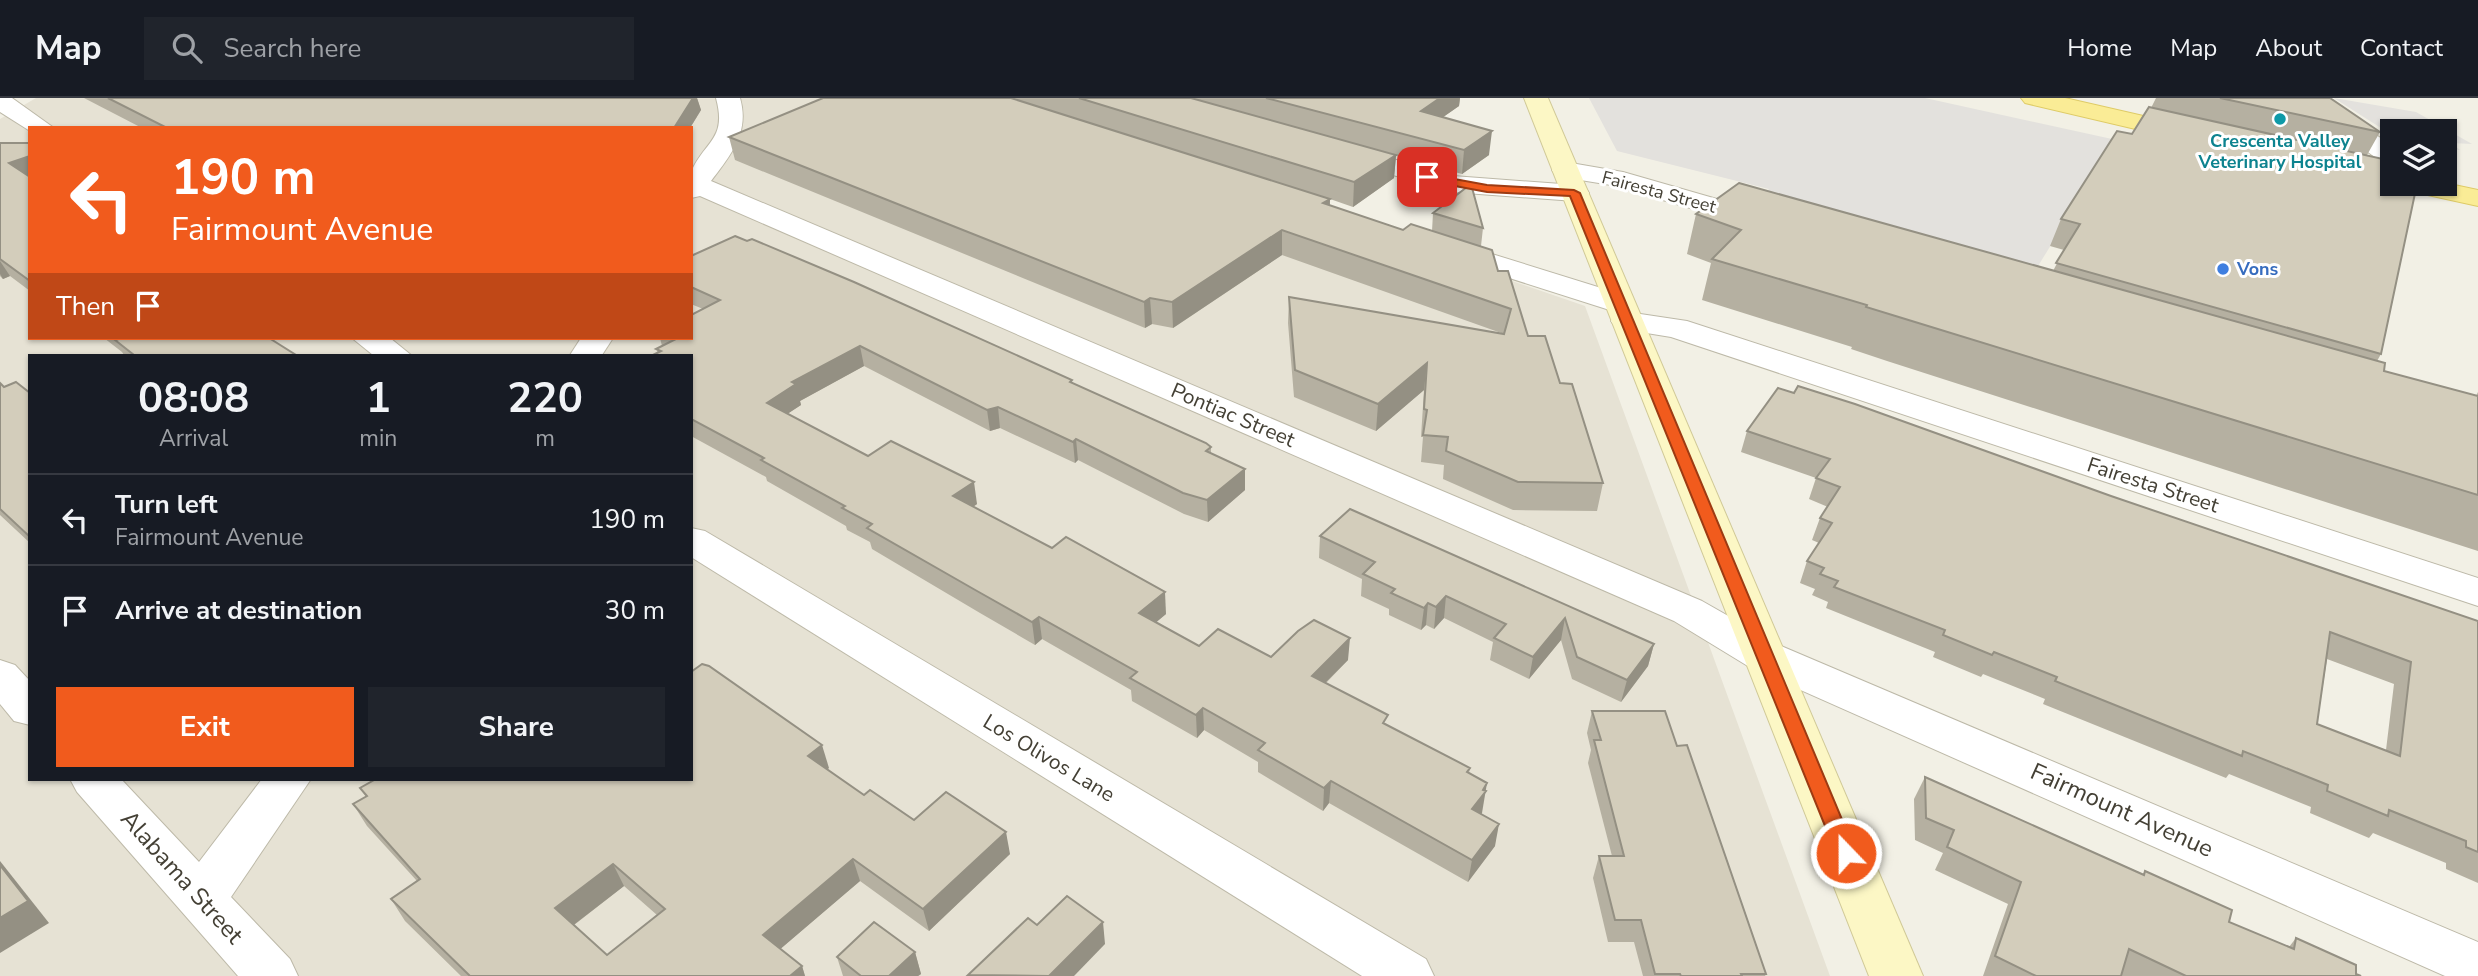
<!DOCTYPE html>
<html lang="en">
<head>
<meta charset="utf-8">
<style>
	body { margin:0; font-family:"Nunito Sans",sans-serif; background:#20242c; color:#f1f3f6; height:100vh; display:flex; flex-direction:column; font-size:26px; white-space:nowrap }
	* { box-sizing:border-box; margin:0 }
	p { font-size:23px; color:#9ea1a6 }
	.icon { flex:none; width:38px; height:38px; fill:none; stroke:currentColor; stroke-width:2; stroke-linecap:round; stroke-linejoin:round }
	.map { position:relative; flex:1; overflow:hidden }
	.details { position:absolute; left:28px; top:256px; width:665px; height:427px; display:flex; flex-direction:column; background:#171b24; border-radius:0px; box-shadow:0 2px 5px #0004 }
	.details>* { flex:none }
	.banner { position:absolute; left:28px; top:28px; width:665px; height:214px; border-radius:0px; box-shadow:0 2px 5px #0004; background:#f15b1d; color:#fff; overflow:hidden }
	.controls { position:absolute; left:2380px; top:21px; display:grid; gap:14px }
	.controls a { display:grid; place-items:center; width:77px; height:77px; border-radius:0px; background:#171b24; box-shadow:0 2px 5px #0004; font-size:35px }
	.pin { position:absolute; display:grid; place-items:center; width:60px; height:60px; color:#fff; margin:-30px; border-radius:14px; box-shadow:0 4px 10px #0006 }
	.me { position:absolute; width:77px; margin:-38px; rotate:338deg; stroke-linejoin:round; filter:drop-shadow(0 0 5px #0008) }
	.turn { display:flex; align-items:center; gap:24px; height:147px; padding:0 28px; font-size:32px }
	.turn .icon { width:91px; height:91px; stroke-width:2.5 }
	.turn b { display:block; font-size:49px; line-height:60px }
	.then { display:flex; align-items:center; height:66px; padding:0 28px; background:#0003; gap:14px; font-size:26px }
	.eta { display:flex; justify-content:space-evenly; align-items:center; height:119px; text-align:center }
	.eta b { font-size:42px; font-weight:700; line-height:49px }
	.cta { display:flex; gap:14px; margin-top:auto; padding:14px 28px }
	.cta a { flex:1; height:80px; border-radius:0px; background:#f15b1d; color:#fff; font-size:28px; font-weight:700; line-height:80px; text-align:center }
	.cta a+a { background:#20242c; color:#f1f3f6 }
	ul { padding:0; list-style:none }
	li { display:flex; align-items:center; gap:21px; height:91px; padding:0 28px; border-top:2px solid #363941 }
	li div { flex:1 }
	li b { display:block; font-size:26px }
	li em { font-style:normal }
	header { display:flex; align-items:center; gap:42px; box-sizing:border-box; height:98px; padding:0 35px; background:#171b24; border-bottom:2px solid #363941 }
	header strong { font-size:33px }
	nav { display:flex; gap:38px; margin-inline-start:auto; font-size:24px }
	.search { width:490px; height:63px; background:#20242c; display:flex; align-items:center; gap:18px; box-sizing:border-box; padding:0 24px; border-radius:0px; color:#9ea1a6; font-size:26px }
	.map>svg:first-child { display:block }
	.residential { fill:#e6e2d4; fill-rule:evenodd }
	.parking { fill:#e3e1dd }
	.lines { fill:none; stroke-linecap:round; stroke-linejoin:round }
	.minor-casing { stroke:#bdb9a8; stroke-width:2 }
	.secondary-casing { stroke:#d0c997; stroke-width:2 }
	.primary-casing { stroke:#decb67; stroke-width:2 }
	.minor { fill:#fff; fill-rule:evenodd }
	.secondary { fill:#fcf7c5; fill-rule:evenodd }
	.primary { fill:#faec96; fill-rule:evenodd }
	.wall { fill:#b5b0a1; fill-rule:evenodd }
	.shaded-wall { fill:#949083 }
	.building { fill:#d3cdbb; stroke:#949083; stroke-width:2; fill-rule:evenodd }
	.route { fill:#f15b1d; stroke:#9d3b13; stroke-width:2 }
	.culture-dot { fill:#0f9aa8; stroke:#fff; stroke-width:2.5 }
	.shop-dot { fill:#3f7fe0; stroke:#fff; stroke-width:2.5 }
	.labels { text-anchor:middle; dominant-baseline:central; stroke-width:6; stroke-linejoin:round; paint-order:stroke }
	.far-culture-label { font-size:18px; font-weight:bold; fill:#0d838f; stroke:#fff }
	.far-street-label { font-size:18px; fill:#444035; stroke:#fff }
	.far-shop-label { font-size:18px; font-weight:bold; fill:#366cbe; stroke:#fff; text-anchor:start }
	.street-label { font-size:21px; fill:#444035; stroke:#fff }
	.near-street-label { font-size:24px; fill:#444035; stroke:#fff }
</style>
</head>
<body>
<header>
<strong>Map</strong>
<div class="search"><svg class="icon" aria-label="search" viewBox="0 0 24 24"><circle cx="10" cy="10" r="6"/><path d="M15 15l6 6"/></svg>Search here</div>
<nav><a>Home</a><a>Map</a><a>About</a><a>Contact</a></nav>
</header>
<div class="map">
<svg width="2478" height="878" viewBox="0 0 2478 878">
	<rect width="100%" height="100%" fill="#f2f0e5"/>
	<path class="residential" d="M36,0H980L1585,208L1830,878H0V21ZM30,30H691V240H30ZM30,257H691V681H30Z"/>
	<g class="parking">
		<polygon points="1589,0 1925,0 2112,41 2097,72 2035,173 1760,102 1769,91 1617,53"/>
		<polygon points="2334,0 2416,14 2472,46 2451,45 2460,52 2445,51 2445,33 2392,33 2392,37"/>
	</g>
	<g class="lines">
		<defs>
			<g id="minor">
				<polygon points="0,0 12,0 54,30 30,30 30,33 0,14"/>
				<path d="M716,0H740C750,34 731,57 711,83L1702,503L1781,548L2478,844V878H2445L1751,570L1674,523L700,98L691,100C691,92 689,79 692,72C706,42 727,41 716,0Z"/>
				<polygon points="2295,0 2323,0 2392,48 2392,85 2377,85 2373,79 2376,60"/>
				<polygon points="1343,47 1453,78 1575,87 1585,89 1589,95 1585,101 1575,103 1452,94 1334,60 1330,55 1334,50"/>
				<polygon points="1565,64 1623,74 1769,116 1773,122 1769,128 1759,130 1611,87 1556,78 1552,72 1556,66"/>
				<polygon points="1447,142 1630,199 1634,206 1630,213 1619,215 1437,157 1433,151 1437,145"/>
				<polygon points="1627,214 1687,223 2478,480 2478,508 1671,239 1616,230 1611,223 1616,216"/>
				<polygon points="352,240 390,240 411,257 373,257"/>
				<polygon points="581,240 613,240 602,257 570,257"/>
				<polygon points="691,430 705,433 1426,861 1434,878 1362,878 691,459"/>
				<polygon points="0,562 15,567 30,583 30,627 14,623 0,606"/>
				<polygon points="70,681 121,681 199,764 262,681 311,681 231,799 290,861 298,878 238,878 77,694"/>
			</g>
			<polygon id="secondary" points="1524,0 1548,0 1923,878 1869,878"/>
			<g id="primary">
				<polygon points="2021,0 2065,0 2200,31 2204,36 2200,41 2191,44 2025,5"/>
				<polygon points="2445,85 2478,92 2478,108 2405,92 2401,86"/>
			</g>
		</defs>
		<use href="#minor" class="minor-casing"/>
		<use href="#secondary" class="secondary-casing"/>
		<use href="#primary" class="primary-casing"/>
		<use href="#minor" class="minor"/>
		<use href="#secondary" class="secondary"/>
		<use href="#primary" class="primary"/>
	</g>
	<g class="wall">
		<polygon points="84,0 697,0 701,12 690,30 142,30"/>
		<polygon points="823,0 1460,0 1459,8 1443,19 1489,57 1462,76 1396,58 1394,80 1353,109 1330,101 1330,108 1403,132 1432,133 1433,115 1483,130 1481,148 1498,173 1528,238 1560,285 1603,385 1597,413 1513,412 1443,381 1444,367 1421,364 1423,339 1421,339 1424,292 1376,333 1294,299 1288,225 1289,199 1504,236 1282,157 1173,230 1152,226 1145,230 735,62 729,39"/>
		<polygon points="2156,0 2330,0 2380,34 2367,57 2381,256 2377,263 2384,273 2476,298 2478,294 2478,453 1887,263 1851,251 1852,249 1702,202 1711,165 1687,156 1696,116 2053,173 2064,152 2050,148 2061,121 2132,36 2151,10"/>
		<polygon points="0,45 30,45 30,193 10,178 3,181 0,178"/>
		<polygon points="691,158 1073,285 1211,349 1211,355 1245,392 1208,424 1184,416 1078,362 1075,365 1000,330 990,333 864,268 800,303 801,307 787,316 868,358 977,406 973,409 1166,516 1156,524 1199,548 1271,559 1348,562 1326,585 1387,627 1470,670 1469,675 1482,715 1481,716 1495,748 1468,784 1329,705 1323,713 1258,674 1258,664 1204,632 1197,640 1132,603 1131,592 1042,541 1035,547 980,515 872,451 870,444 847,432 846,428 767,383 766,379 691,338 691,257 658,255 656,251 662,248 660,240 691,240 703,211 691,206"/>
		<polygon points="104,240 269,240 296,257 124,257 122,254"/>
		<polygon points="0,285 4,289 30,295 30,445 0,417"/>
		<path d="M1747,333L2111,398L2478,523V785L2446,771V765L2373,735L2369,740L2310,715L2311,709L2229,676L2226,680L2043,606L2045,601L1983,576L1981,579L1933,559L1935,554L1826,510L1828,504L1812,497L1815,491L1800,485L1807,463L1819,445L1812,442L1820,420L1828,409L1809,401L1816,380L1741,354ZM2327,561L2394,586L2386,652L2317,626Z"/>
		<polygon points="1320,438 1654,546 1648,568 1621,604 1572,581 1561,542 1529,581 1490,562 1493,544 1444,520 1434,531 1426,527 1421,532 1389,517 1389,511 1361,498 1362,481 1319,460"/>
		<polygon points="1592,613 1677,648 1766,876 1765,878 1643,878 1634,844 1608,844 1593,780 1599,758 1612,758 1588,665 1591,652 1587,635"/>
		<path d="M829,670L827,671L864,697L914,722L1010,756L929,833L860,783L780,851L802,868L805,878H461L405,823L391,801L417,783L367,728L353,706L366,699L360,690ZM624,788L657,817L607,857L574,827Z"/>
		<polygon points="1925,679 2143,776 2145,773 2229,824 2289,849 2296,840 2361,878 1983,878 2008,806 1935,772 1943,755 1915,742 1914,701"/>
		<polygon points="915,854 921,876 918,878 843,878 837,859"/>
	</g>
	<g class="shaded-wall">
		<polygon points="693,0 697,0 701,12 690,30 674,30"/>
		<polygon points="1440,0 1460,0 1459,8 1419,36 1421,13"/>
		<polygon points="1492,33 1489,57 1462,76 1464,52"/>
		<polygon points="1396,57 1394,80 1353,109 1354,84"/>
		<polygon points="30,58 30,80 9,65"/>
		<polygon points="1330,101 1329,125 1323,105"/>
		<polygon points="1282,132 1282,157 1173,230 1172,204"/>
		<polygon points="0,163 10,178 3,181 0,176"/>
		<polygon points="1150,200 1152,226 1145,230 1144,204"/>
		<polygon points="860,248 864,268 800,303 801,307 772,326 767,305 792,284"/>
		<polygon points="1427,265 1424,292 1376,333 1378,306"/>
		<polygon points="998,309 1000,330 990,333 987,312"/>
		<polygon points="1076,341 1078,362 1075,365 1073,344"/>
		<polygon points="1245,371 1245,392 1208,424 1207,402"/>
		<polygon points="974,384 977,406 957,420 953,398"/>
		<polygon points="1165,494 1166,516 1141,537 1139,515"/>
		<polygon points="1446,498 1444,520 1434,531 1436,509"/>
		<polygon points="1428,505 1426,527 1421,532 1424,510"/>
		<polygon points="1039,519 1042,541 1035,547 1032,524"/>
		<polygon points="1565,520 1561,542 1529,581 1533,559"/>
		<polygon points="1350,540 1348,562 1310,600 1312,578"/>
		<polygon points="1654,546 1648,568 1621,604 1627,582"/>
		<polygon points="1203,610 1204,632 1197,640 1196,617"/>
		<polygon points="822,647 829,670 815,681 808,658"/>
		<polygon points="1331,683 1329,705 1323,713 1324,690"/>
		<polygon points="1487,685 1482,715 1468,734 1472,711"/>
		<polygon points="1499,726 1495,748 1468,784 1472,762"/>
		<polygon points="1006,734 1010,756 929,833 923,811"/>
		<polygon points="853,761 860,783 771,859 763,837"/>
		<polygon points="0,763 49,825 0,855"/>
		<polygon points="613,766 624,788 567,832 555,810"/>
		<polygon points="1103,824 1105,846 1074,878 1049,878"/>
		<polygon points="915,854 921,876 918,878 889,878"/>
		<polygon points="802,868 805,878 790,878"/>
	</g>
	<g class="building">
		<polygon points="108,0 693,0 674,30 167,30"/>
		<polygon points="823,0 1011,0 1330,101 1323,105 1403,132 1411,126 1492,152 1498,173 1508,173 1528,238 1545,238 1560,285 1572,286 1603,385 1518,384 1446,353 1448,339 1423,337 1427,312 1424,311 1427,265 1378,306 1295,272 1289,199 1504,236 1511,211 1282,132 1172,204 1150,200 1144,204 729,39"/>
		<polygon points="1079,0 1191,0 1396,57 1354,84"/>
		<polygon points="1266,0 1440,0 1421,13 1492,33 1464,52"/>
		<polygon points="2220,0 2330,0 2380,34"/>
		<polygon points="2149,9 2392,63 2392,86 2417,86 2381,256 2056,165 2080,126 2061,121 2117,33 2132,36"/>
		<polygon points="0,45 30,45 30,58 9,65 30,79 30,183 0,161"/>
		<polygon points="1739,85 2385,265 2384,273 2478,298 2478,397 1902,220 1866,209 1867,207 1712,161 1741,132 1696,116"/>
		<polygon points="1471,86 1483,130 1433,115"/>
		<polygon points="735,138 747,143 752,141 854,184 1072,282 1070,284 1206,345 1211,349 1206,353 1245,371 1207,402 1183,395 1076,341 1073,344 998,309 987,312 860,248 792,284 796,286 767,305 868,358 891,343 974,384 953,398 1052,450 1066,439 1165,494 1139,515 1199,548 1218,531 1271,559 1298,533 1314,522 1350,540 1312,578 1388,617 1383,625 1470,670 1467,674 1487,685 1483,692 1486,693 1472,711 1499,726 1472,762 1331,683 1324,690 1258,652 1265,645 1203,610 1196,617 1130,580 1137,574 1039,519 1032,524 977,493 867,430 872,426 842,410 845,408 761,362 764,360 691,321 691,257 653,257 661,253 656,251 674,242 670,240 691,240 691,217 720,202 691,189 691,158"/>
		<polygon points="118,240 269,240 296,257 134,257 115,242 119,241"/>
		<polygon points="16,284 30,295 30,439 0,411 0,285 4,289"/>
		<path d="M1798,288L1855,306L2111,398L2478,523V754L2466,749V743L2389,712L2388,718L2327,693L2328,687L2243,653L2242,658L2055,583L2057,579L1994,554L1992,557L1943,537L1945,532L1834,489L1838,483L1820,476L1824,470L1807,463L1832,425L1820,420L1840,389L1816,380L1830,361L1747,333L1778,290L1794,295ZM2330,534L2411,564L2400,658L2317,626Z"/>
		<polygon points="1350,411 1654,546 1627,582 1577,559 1565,520 1533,559 1494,540 1506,526 1446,498 1436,509 1428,505 1424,510 1391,495 1395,491 1363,476 1375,464 1320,438"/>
		<path d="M702,566L709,568L822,647L808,658L864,697L870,692L914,722L946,694L1006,734L923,811L853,761L763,837L802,868L790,878H470L391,801L420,781L353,706L367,698L360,690L376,681H691V574ZM613,766L665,811L607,857L555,810Z"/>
		<polygon points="1592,613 1665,613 1677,648 1687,647 1766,876 1741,876 1742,878 1681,878 1680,876 1655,876 1641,822 1615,822 1599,758 1624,758 1594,642 1601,642"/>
		<polygon points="1925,679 2144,777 2145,773 2232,812 2229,824 2294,851 2296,840 2356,867 2356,876 2361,878 2186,878 2129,851 2121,878 2036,878 1995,858 2021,784 1947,749 1954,732 1926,720"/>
		<polygon points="0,767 28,803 0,820"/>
		<polygon points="1067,798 1103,824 1049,878 968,877 1028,820 1037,827"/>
		<polygon points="874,824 915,854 889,878 861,878 837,859"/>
	</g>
	<polygon class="route" points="1427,76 1487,87 1574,92 1580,95 1856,755 1853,761 1839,761 1836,755 1570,98 1487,94 1423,82 1421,79"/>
	<circle class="culture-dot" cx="2280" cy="21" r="7"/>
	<circle class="shop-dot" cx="2223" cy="171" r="7"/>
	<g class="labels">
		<g class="far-culture-label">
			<text x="2280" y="43">Crescenta Valley<tspan x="2280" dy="21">Veterinary Hospital</tspan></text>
		</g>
		<g class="far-street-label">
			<text transform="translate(1659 94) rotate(15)">Fairesta Street</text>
		</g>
		<g class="far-shop-label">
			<text x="2237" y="171">Vons</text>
		</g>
		<g class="street-label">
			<text transform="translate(1233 317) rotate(23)">Pontiac Street</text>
			<text transform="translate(2153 387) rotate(18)">Fairesta Street</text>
			<text transform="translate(1049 660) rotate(31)">Los Olivos Lane</text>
		</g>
		<g class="near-street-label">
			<text transform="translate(2122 712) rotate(24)">Fairmount Avenue</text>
			<text transform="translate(182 779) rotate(48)">Alabama Street</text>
		</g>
	</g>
</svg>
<div class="controls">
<a><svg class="icon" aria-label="layers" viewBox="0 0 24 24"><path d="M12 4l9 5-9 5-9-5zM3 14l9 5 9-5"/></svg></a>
</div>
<div class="pin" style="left:1427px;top:79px;background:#d93025"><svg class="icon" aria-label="arrive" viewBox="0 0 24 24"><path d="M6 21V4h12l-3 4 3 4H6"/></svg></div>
<svg class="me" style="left:1846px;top:755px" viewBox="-20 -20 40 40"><circle r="17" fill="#f15b1d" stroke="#fff" stroke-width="3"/><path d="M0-11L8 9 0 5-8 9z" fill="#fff"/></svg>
<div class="banner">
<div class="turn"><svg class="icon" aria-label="left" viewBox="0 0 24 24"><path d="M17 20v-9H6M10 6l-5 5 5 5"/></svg><div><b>190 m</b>Fairmount Avenue</div></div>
<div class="then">Then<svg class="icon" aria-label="arrive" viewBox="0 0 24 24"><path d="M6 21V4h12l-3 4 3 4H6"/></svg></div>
</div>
<section class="details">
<div class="eta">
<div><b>08:08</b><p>Arrival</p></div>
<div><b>1</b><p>min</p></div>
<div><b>220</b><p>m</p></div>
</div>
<ul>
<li><svg class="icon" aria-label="left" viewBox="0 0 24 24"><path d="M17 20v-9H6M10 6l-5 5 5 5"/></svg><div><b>Turn left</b><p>Fairmount Avenue</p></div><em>190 m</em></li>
<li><svg class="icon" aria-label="arrive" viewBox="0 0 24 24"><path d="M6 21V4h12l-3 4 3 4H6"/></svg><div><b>Arrive at destination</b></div><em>30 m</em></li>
</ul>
<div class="cta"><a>Exit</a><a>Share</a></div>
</section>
</div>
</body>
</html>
